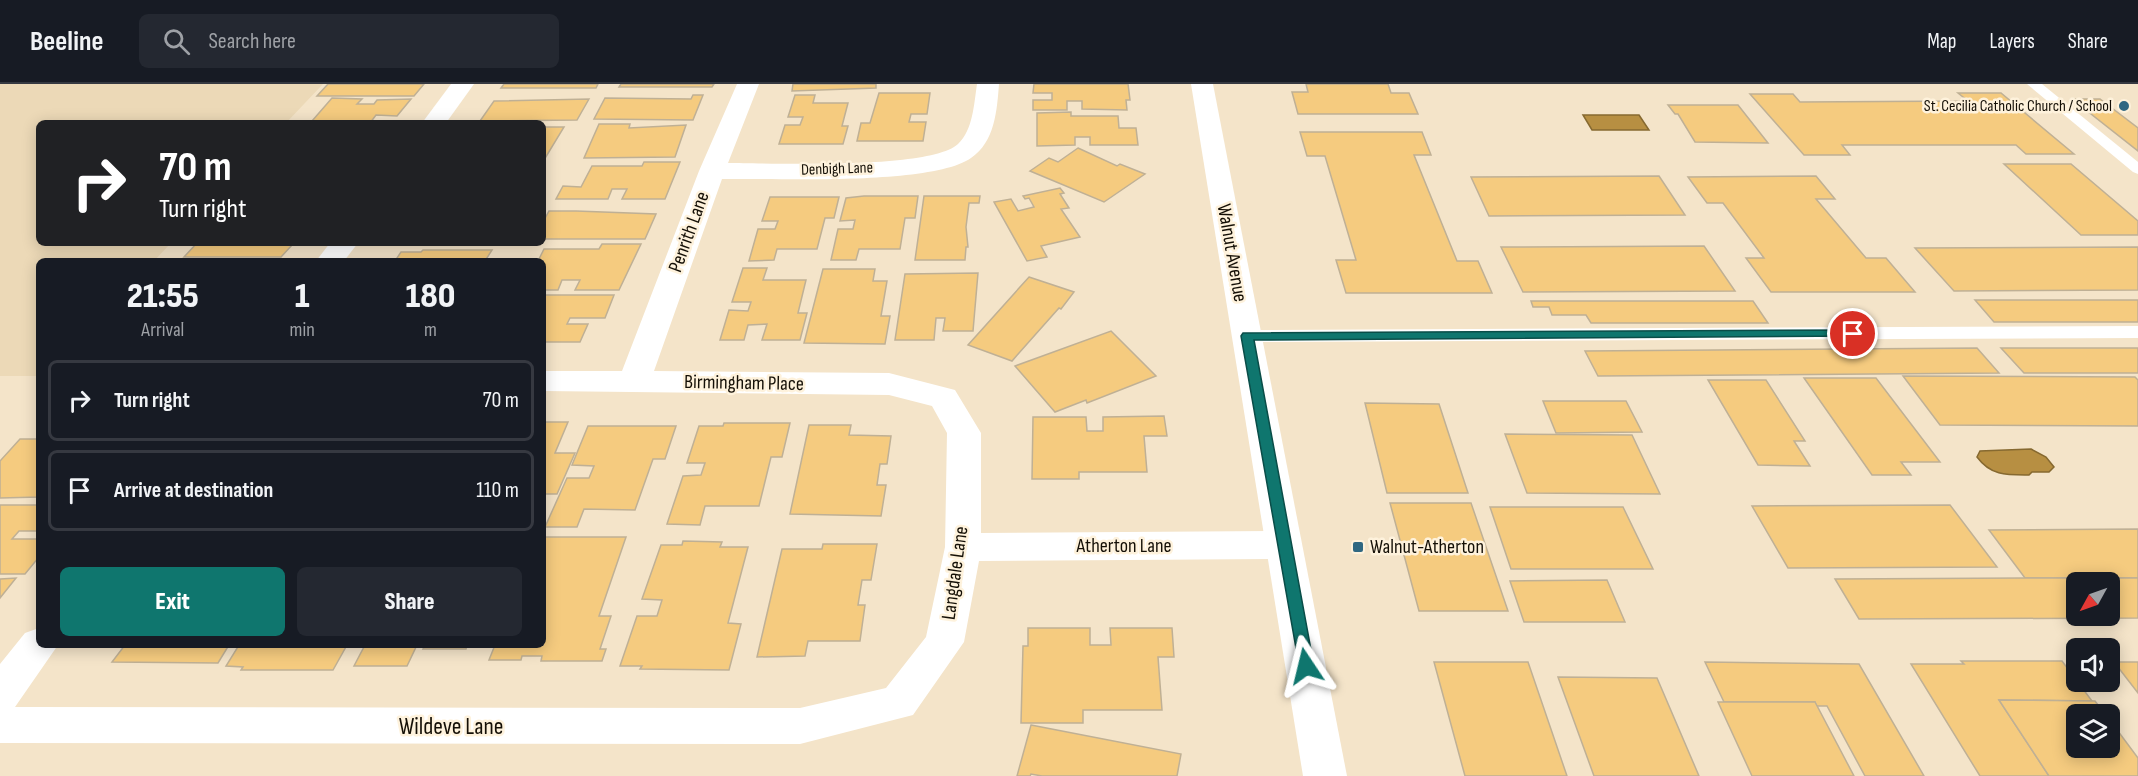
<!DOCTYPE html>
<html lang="en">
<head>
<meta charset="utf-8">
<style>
	body { margin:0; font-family:"Sofia Sans Condensed",sans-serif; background:#242831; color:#f1f3f6; height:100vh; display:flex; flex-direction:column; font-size:22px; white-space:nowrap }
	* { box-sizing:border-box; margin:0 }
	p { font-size:20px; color:#9ea1a6 }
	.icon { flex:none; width:33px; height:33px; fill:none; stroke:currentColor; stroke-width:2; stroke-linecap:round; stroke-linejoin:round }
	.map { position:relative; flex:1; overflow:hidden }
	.panel { position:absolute; left:36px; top:174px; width:510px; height:390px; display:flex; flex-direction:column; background:#171b24; border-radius:9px; box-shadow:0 3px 15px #0003 }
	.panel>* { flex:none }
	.hud { position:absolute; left:36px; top:36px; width:510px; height:126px; border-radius:9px; box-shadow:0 3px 15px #0003; background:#202124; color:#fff; overflow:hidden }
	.needle { width:39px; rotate:230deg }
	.controls { position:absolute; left:2066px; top:488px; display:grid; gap:12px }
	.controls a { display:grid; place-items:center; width:54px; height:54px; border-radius:9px; background:#171b24; box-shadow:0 3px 15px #0003; font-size:30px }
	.pin { position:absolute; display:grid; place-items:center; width:51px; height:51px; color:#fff; margin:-26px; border:3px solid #fff; border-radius:50%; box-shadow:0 2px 6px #0007 }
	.me { position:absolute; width:66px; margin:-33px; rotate:350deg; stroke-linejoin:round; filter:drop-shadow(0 0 4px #0008) }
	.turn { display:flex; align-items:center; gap:21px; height:126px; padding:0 24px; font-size:27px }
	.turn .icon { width:78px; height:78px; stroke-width:2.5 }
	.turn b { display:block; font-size:42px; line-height:51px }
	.eta { display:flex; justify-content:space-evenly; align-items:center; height:102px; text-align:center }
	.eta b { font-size:36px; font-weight:800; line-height:42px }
	.action { display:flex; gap:12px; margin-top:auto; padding:12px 24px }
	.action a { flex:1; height:69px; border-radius:9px; background:#0f766e; color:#fff; font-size:24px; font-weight:800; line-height:69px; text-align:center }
	.action a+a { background:#242831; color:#f1f3f6 }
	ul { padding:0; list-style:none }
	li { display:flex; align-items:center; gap:18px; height:81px; margin:0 12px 9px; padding:0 12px; border:3px solid #363941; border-radius:9px }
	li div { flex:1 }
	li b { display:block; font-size:22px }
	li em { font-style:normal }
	header { display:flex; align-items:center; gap:36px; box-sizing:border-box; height:84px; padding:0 30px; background:#171b24; border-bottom:2px solid #363941 }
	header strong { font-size:28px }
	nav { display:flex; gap:33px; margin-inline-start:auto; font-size:21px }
	.search { width:420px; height:54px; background:#242831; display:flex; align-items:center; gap:15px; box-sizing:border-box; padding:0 21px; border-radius:9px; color:#9ea1a6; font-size:22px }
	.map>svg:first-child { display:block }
	.built { fill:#ecd9b7 }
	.water { fill:#b78f42; stroke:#866930; stroke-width:1.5 }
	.building { fill:#f5cb7f; stroke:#bfb095; stroke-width:1.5; fill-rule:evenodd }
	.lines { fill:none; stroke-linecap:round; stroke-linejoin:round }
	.service { fill:#fff; fill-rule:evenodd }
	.minor { fill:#fff; fill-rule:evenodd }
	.secondary { fill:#fff; fill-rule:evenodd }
	.route { fill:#0f766e; stroke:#0a4d48; stroke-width:1.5 }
	.poi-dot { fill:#306882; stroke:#fef2dc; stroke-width:2 }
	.labels { text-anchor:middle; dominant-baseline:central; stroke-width:5; stroke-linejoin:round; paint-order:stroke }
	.far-poi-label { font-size:16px; fill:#140f06; stroke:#fef2dc; text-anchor:end }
	.far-street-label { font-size:16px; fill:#140f06; stroke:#fef2dc }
	.street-label { font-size:20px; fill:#140f06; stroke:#fef2dc }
	.poi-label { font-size:20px; fill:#140f06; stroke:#fef2dc; text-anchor:start }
	.near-street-label { font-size:24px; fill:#140f06; stroke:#fef2dc }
</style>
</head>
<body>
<header>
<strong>Beeline</strong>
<div class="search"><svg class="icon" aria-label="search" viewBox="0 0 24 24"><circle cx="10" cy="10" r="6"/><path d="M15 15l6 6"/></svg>Search here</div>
<nav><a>Map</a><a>Layers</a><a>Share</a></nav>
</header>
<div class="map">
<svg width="2138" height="692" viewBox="0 0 2138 692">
	<rect width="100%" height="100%" fill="#f4e4c9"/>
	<polygon class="built" points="0,0 323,0 286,39 39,39 39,159 171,159 154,177 39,177 39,292 0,292"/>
	<g class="water">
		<polygon points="1639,31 1649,46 1592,46 1583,31"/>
		<path d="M2031,365L2046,373L2054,383L2049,388H2032L2029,391C2007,391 1991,392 1977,373L1980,367Z"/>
	</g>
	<g class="building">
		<polygon points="328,0 424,0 414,12 317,12"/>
		<polygon points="504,0 598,0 596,4 501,4"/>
		<polygon points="621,0 714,0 712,3 619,3"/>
		<polygon points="793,0 876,0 876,4 792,7"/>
		<polygon points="1034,0 1128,0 1130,16 1126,16 1127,26 1082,25 1082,17 1067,17 1067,26 1033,26 1033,16 1052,16 1052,9 1033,9"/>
		<polygon points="1306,0 1388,0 1391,9 1409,9 1418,30 1298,30 1292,8 1308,8"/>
		<polygon points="879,9 930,9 927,30 911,30 909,38 926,38 923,57 857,57 861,39 870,39"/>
		<polygon points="1958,9 2001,9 2074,70 2026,70 2016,61 1842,61 1850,71 1804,71 1750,10 1793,10 1800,18 1968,17"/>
		<polygon points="693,11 703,11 693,36 594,35 605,14 691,15"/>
		<polygon points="795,11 815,11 813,19 848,19 842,42 848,42 843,60 779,60 785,41 800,41 803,33 788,33"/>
		<polygon points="332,14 362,15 357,20 374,20 377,16 411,15 397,32 376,31 370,39 389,39 294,39 296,37 312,37"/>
		<polygon points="589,15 577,36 480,37 494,17"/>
		<polygon points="2072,15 2100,15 2138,44 2138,67"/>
		<polygon points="1668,21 1738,21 1768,59 1695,58 1678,30 1675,30"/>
		<polygon points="1071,28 1071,32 1118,32 1119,44 1136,44 1138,61 1090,61 1090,53 1075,53 1075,61 1037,62 1037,29"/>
		<polygon points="599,40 630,40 629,44 686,41 675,73 584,74"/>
		<polygon points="543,43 564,43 544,76 543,76"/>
		<polygon points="1300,48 1422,48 1431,71 1414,71 1457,177 1478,177 1492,209 1346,209 1336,176 1356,176 1325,72 1307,72"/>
		<polygon points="1078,64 1117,82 1120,80 1145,90 1104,118 1030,87 1049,74 1058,78"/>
		<polygon points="644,78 680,78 665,115 622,115 627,105 612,105 608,115 556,115 563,102 581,103 592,82 642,82"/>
		<polygon points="2004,80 2071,80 2138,137 2138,151 2081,151"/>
		<polygon points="1659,92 1685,131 1489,132 1471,93"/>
		<polygon points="1816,92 1835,115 1816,115 1866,174 1886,174 1915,208 1771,208 1746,174 1764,174 1723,119 1707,119 1688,93"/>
		<polygon points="1060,104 1064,109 1060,110 1069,124 1061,125 1080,153 1041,162 1047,173 1027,177 994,118 1011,115 1018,127 1034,123 1029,114 1025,115 1023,112"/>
		<polygon points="864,112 918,112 915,134 905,134 900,165 859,165 856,176 831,176 838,145 853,145 855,136 840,137 846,114"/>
		<polygon points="924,112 980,112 979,119 969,119 966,143 968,163 966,163 965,176 915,176"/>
		<polygon points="770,113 839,113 834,134 825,134 817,165 777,165 774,176 749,177 758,145 775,145 778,137 762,137"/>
		<polygon points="549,127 576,127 656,130 645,155 543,155 543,138"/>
		<polygon points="197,159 272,159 293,160 281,173 184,173"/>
		<polygon points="602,160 641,160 619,206 575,206 580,196 562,196 558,206 543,206 543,177 538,177 544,165 599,165"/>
		<polygon points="1704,162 1735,207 1523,208 1501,163"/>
		<polygon points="2138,163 2138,206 1954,207 1915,164"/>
		<polygon points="423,166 492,166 485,177 395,177 401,168 421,168"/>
		<polygon points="743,184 767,184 763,196 806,196 798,229 807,229 800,256 762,256 767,240 748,241 744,256 720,256 729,226 748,227 751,218 732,218"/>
		<polygon points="823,185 875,185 873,197 887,197 881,232 890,232 885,260 804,259"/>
		<polygon points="978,189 973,247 943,247 945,234 936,234 934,256 895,256 905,190"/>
		<polygon points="1029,193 1074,208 1061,225 1059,224 1012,277 968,261"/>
		<polygon points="543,211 614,211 605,234 570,234 567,240 588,240 580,258 543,258"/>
		<polygon points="1975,216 2138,216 2138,238 1994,238"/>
		<polygon points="1531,217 1753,217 1768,239 1591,239 1586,231 1552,231 1549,223 1533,223"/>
		<polygon points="1111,247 1156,292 1087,319 1086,316 1055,328 1015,282"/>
		<polygon points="1977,264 1999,289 1598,292 1585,267"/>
		<polygon points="2001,264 2138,264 2138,289 2024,289"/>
		<polygon points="1903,292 2135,293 2138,296 2138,342 1940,341"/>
		<polygon points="1804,294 1876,294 1940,378 1901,378 1911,391 1872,391"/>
		<polygon points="1708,296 1766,296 1805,357 1794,357 1810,382 1758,381"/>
		<polygon points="1543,317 1626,317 1642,348 1556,349"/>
		<polygon points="1365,319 1439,320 1468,409 1387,409"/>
		<polygon points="1164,332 1167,352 1144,352 1147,388 1079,388 1079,395 1032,395 1033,333 1086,333 1087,347 1103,347 1103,333"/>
		<polygon points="543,338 568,338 555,369 575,369 557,410 543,410"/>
		<polygon points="724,339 790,339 782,373 771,373 759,422 705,422 700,441 667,440 683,392 701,391 705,379 687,379 699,342 723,342"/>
		<polygon points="809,341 851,341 849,351 891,352 887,380 880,380 877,401 886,401 881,432 790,430"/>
		<polygon points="588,342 676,342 665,375 653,375 635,426 584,425 577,443 545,443 567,394 589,394 594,382 572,381"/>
		<polygon points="1505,350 1632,351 1660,410 1527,409"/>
		<polygon points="20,355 39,355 39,413 0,414 0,377"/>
		<polygon points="1390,419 1471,419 1508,527 1419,527"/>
		<polygon points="0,421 39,421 39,447 19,447 12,455 39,455 39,473 25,490 0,490"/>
		<polygon points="1950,421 1997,483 1788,484 1752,422"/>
		<polygon points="1490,423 1623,423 1653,485 1511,485"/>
		<polygon points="2138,445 2138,494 2025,494 1989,446"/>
		<polygon points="543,453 626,453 599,532 611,532 600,565 606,565 602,577 541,577 542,572 522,572 521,576 489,576 495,561 543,561"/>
		<polygon points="683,457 722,458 720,463 748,463 728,539 741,540 729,586 640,585 642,582 620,582 637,532 657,532 662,516 642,515 661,461 682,461"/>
		<polygon points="823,460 877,460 871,496 862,496 858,521 865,521 860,557 808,557 805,572 757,573 782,465 822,465"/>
		<polygon points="16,494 0,514 0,495"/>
		<path d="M2025,494H2138V534L1859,535L1835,495ZM2076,498H2109V531H2076Z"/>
		<polygon points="1607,496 1625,538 1524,538 1510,497"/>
		<polygon points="1028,544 1090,544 1090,561 1111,561 1110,544 1172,544 1174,573 1158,573 1162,626 1083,626 1083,639 1021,639 1023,562 1028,562"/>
		<polygon points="125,561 229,561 218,579 112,578"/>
		<polygon points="239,561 347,561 333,586 241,586 243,583 226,582"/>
		<polygon points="365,561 417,561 407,582 354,582"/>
		<polygon points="425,561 467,561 466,565 423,565"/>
		<polygon points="1961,577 2062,577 2092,617 1999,616 2049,692 1980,692 1911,580 1964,580"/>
		<polygon points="1434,578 1528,578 1567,692 1465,692"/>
		<polygon points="1705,578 1859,580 1924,692 1865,692 1827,622 1816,622 1815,618 1724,618"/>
		<polygon points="2114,578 2138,578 2138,609"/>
		<polygon points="1558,593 1657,594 1699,692 1594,692"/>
		<polygon points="1999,616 2095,617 2105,630 2076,630 2076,663 2109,663 2109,635 2138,674 2138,692 2049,692"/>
		<polygon points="1718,618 1815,618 1854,692 1752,692"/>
		<polygon points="1031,641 1181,670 1177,692 1042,692 1031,690 1030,692 1017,692"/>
	</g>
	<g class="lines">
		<g class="service">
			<polygon points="2027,0 2042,0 2138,78 2138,90 2133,88"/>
			<polygon points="2138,242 2138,254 1247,258 1241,256 1238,252 1241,248 1247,246"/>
		</g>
		<g class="minor">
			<polygon points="451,0 474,0 446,39 422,39"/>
			<path d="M737,0H759L728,79C771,79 930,86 958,60C973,46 974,20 977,0H999C997,26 995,58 971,74C931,102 775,94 722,95L654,287L889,289L955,306L981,349V449L1284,447L1297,451L1302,461L1297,471L1284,475L979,477L964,558L913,631L800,660L0,659V580L25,549L39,544V561H58L15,623L800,624L886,604L926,553L945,463L947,349L932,322L889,311L543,307V287H622L699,87Z"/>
			<polygon points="330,159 358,159 344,177 316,177"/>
		</g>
		<polygon class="secondary" points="1191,0 1213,0 1347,692 1303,692"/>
	</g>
	<polygon class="route" points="1853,246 1858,247 1860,250 1858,252 1254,256 1314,582 1311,587 1306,589 1300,587 1241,252 1243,249"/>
	<g class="poi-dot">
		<circle cx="2124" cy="22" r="6"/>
		<rect x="1352" y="457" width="12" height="12" rx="3"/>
	</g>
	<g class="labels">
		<g class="far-poi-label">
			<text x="2112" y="22">St. Cecilia Catholic Church / School</text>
		</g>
		<g class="far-street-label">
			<text transform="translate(837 85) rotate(-2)">Denbigh Lane</text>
		</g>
		<g class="street-label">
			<text transform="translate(689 148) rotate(-70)">Penrith Lane</text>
			<text transform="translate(1232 169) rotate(80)">Walnut Avenue</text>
			<text transform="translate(744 299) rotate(1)">Birmingham Place</text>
			<text x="1124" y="462">Atherton Lane</text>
			<text transform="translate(955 489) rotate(-82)">Langdale Lane</text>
		</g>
		<g class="poi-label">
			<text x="1370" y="463">Walnut-Atherton</text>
		</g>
		<g class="near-street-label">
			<text x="451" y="642">Wildeve Lane</text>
		</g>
	</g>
</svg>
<div class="controls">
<a><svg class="needle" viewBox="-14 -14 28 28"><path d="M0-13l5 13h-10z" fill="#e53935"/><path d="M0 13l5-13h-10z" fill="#9ea1a6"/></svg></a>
<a><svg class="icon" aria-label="sound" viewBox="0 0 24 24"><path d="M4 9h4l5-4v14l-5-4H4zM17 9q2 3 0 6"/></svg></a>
<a><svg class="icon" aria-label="layers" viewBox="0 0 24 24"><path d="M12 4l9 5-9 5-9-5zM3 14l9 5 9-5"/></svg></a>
</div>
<div class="pin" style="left:1853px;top:250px;background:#d93025"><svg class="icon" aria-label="arrive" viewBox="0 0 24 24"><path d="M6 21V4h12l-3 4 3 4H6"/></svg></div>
<svg class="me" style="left:1306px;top:582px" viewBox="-20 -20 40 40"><path d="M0-17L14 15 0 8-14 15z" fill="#0f766e" stroke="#fff" stroke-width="4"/></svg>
<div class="hud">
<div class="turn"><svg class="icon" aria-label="right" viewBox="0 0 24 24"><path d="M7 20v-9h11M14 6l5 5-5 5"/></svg><div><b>70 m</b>Turn right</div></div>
</div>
<section class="panel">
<div class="eta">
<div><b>21:55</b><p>Arrival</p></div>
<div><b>1</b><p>min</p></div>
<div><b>180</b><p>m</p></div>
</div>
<ul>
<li><svg class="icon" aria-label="right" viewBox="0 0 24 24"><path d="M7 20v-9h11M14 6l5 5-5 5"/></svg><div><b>Turn right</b></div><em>70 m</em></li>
<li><svg class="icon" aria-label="arrive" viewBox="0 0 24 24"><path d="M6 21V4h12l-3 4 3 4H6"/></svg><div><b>Arrive at destination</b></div><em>110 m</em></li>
</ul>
<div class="action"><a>Exit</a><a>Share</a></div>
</section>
</div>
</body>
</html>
